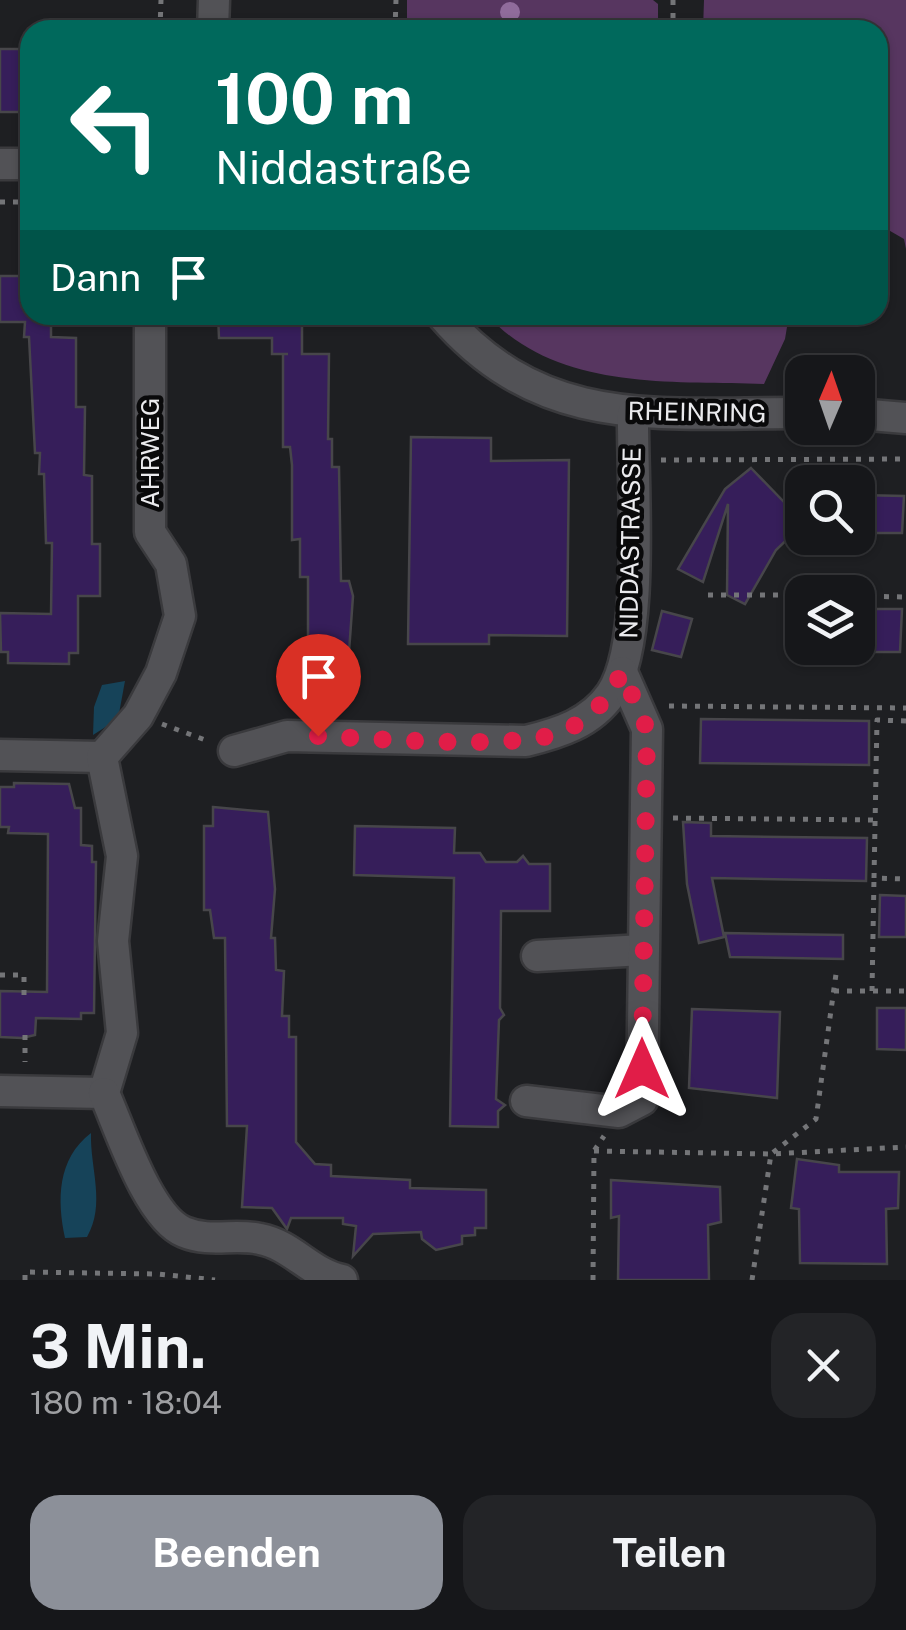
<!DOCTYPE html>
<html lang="de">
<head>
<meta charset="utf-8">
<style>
	body { margin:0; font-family:"Public Sans",sans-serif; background:#232427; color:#f1f3f6; height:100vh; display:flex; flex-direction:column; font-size:38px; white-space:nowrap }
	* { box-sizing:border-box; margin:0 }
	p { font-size:32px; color:#9e9fa2 }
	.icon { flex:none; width:55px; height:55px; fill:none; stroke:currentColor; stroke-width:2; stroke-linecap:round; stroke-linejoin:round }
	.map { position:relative; height:1280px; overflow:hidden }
	.panel { display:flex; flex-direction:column; background:#16171a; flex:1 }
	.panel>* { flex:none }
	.hud { position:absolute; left:20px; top:20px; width:868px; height:305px; border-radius:30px; box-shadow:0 2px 8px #0004,0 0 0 2px #353639; background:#00695c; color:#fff; overflow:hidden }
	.needle { width:65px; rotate:2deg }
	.tools { position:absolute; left:785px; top:355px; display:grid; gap:20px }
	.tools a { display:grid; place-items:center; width:90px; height:90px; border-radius:20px; background:#16171a; box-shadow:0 2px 8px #0004,0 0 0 2px #353639; font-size:50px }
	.pin { position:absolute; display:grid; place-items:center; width:85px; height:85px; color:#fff; margin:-102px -42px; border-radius:50% 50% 50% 0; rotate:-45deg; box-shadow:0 0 10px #0007 }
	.pin .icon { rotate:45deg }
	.me { position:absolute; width:110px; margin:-55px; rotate:0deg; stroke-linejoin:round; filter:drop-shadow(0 0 8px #0008) }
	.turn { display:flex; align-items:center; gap:35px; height:210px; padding:0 30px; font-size:45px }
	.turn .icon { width:130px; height:130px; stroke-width:2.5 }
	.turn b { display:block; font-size:70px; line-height:85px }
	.then { display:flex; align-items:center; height:95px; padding:0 30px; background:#0003; gap:20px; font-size:38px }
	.round { display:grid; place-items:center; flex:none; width:105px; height:105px; border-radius:30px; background:#232427 }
	.headline { display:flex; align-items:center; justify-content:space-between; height:170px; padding:0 30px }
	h1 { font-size:60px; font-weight:700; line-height:75px }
	.action { display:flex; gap:20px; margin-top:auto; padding:20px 30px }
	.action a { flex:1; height:115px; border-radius:30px; background:#8c9099; color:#fff; font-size:40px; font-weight:700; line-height:115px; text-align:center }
	.action a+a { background:#232427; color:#f1f3f6 }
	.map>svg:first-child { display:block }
	.green { fill:#573660 }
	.water { fill:#164359 }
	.building { fill:#361e5a; stroke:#47464a; stroke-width:2.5 }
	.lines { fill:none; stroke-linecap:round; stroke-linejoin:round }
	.minor-casing { stroke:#3a3a3d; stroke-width:35 }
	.path { stroke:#747578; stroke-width:5; stroke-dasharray:5 8; stroke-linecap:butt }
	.minor { stroke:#525256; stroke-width:30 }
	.tree { fill:#906c9b }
	.route { stroke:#e11d48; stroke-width:18; stroke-dasharray:0 32.4 }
	.labels { text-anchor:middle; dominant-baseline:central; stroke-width:9; stroke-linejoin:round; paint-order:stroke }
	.street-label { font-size:25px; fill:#eaeaed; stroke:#09090a }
</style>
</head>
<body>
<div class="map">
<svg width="906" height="1280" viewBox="0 0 906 1280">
	<rect width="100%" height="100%" fill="#1e1f22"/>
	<g class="green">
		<polygon points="407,0 653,0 658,4 658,30 407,30"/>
		<polygon points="704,0 906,0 906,249 904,239 878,224 878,30 703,30"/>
		<path d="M487,315H789L785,339L764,384C670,381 557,391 487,315Z"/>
	</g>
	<g class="water">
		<polygon points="125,681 118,719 93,735 94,707 102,685"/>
		<path d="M91,1133C90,1169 106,1204 87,1237L65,1238C57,1200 57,1159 91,1133Z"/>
	</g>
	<g class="building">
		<rect x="0" y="49" width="30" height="63"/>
		<polygon points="0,276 30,276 30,315 51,315 51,337 76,338 76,407 85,407 84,475 92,476 92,544 100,544 100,596 78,596 78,653 69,653 69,664 8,663 8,652 1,652 0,613 51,614 52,543 46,543 44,474 39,474 40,453 35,453 29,337 24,337 25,322 0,322"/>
		<polygon points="218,315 302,316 302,354 329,354 328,439 332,439 332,467 339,467 341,581 349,581 353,596 348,666 308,666 308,577 300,577 300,539 292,540 292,465 290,447 283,447 283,354 288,354 272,354 272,338 219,338"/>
		<polygon points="411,437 491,438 491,461 569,460 567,636 489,635 489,644 408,644"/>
		<polygon points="751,468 785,503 789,499 802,516 802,525 776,550 745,604 727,595 728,504 703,582 678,569 725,489"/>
		<polygon points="858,495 904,496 902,533 858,533"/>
		<polygon points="858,609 902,609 900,652 858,652"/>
		<polygon points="662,611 692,619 681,657 652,650"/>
		<polygon points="701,719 869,721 869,765 700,763"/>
		<polygon points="14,783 69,784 75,808 81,808 81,845 92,846 92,862 96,862 94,1013 81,1013 81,1019 36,1018 35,1035 22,1038 0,1037 0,991 47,992 48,834 8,833 9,827 0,827 0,787 14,787"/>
		<polygon points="213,807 268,812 275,889 271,938 275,938 276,970 284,971 282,1016 289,1016 289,1037 296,1037 296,1142 315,1164 331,1165 331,1176 410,1180 410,1188 486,1190 486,1228 475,1228 475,1235 462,1236 462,1244 436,1250 422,1239 421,1232 373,1234 353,1256 356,1226 343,1224 343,1218 291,1218 287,1229 272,1208 242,1207 247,1126 227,1126 225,938 214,938 210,910 204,910 204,826 213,826"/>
		<polygon points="683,822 711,823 711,836 867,838 866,881 712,878 724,937 699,943 687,884"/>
		<polygon points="355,826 455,828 454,853 480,853 486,862 517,862 523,856 529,864 550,864 550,911 501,911 500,1008 504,1015 499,1020 496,1099 505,1105 498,1111 498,1127 450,1126 454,878 354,875"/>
		<polygon points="880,895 906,896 906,937 879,937"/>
		<polygon points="725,933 843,935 843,959 730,957"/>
		<polygon points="877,1008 906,1008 906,1050 877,1049"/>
		<polygon points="692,1009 780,1012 777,1098 689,1088"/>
		<polygon points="797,1159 839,1165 839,1172 899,1172 898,1208 886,1209 887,1264 800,1263 799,1209 791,1208"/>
		<polygon points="611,1180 720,1187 721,1222 708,1225 709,1280 618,1280 619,1216 611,1218"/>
	</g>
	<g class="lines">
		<defs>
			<g id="minor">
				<polyline points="213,30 214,0"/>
				<polyline points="0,164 30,164"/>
				<path d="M442,315C544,433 662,412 802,413"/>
				<polyline points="858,414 906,418"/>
				<path d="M234,751L287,736L526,741C559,733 591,723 611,694C646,642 632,480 633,414"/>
				<polyline points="0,755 102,757"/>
				<polyline points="537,956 643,950"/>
				<polyline points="0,1091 104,1093"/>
				<polyline points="104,1093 122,1033 113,941 122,856 102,757 138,716 161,673 180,616 171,564 150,532 150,315"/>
				<path d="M104,1093C120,1129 148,1217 184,1232C210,1243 235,1233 260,1239C292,1245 311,1274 342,1280"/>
				<polyline points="526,1101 619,1112 642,1100 647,729 622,672"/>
			</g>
		</defs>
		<use href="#minor" class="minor-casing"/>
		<g class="path">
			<polyline points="673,0 673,19"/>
			<polyline points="396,21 470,24"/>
			<polyline points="160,30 161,0"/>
			<polyline points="349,30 349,29"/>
			<polyline points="395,30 396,0"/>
			<polyline points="0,202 30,202"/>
			<polyline points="661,460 906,459"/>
			<polyline points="708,595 802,595"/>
			<polyline points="858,596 906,597"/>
			<polyline points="669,706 906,708"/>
			<polyline points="906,721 877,720 874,878 906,879"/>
			<polyline points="162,724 208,741"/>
			<polyline points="673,818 875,820"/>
			<polyline points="0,975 24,975 24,995"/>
			<polyline points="834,991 906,991"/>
			<polyline points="872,991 874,878"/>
			<polyline points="25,1035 25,1062"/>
			<polyline points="594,1151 771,1154 906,1147"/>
			<polyline points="25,1280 25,1272 158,1274 215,1280"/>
			<polyline points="593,1280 594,1151 604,1136"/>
			<polyline points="752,1280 771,1154 816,1119 836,974"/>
		</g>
		<use href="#minor" class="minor"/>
	</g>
	<circle class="tree" cx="510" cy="12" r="10"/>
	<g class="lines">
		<path class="route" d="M318,736C371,738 522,751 564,731C592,718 608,699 622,672L647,729L642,1069"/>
	</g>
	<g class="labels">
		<g class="street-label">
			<text transform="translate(697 412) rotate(1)">RHEINRING</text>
			<text transform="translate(150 453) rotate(-90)">AHRWEG</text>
			<text transform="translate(630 543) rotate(-89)">NIDDASTRASSE</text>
		</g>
	</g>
</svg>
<div class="tools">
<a><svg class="needle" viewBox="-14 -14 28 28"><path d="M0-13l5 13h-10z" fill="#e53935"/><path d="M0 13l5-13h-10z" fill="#9e9fa2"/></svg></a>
<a><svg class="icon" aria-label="search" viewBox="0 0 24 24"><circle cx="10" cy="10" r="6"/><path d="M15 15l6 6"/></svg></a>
<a><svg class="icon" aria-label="layers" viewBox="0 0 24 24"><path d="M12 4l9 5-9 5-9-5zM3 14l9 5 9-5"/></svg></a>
</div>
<div class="pin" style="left:318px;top:736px;background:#d93025"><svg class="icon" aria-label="arrive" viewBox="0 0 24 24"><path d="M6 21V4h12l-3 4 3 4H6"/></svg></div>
<svg class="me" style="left:642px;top:1069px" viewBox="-20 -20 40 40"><path d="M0-17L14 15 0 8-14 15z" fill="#e11d48" stroke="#fff" stroke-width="4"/></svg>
<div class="hud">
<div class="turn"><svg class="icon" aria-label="left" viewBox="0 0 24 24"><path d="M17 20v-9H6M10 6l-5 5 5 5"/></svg><div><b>100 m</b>Niddastraße</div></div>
<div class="then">Dann<svg class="icon" aria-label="arrive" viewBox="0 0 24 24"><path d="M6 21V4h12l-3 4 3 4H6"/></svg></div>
</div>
</div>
<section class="panel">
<div class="headline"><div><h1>3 Min.</h1><p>180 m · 18:04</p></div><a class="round"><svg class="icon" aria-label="close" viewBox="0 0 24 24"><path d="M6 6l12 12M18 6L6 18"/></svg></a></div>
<div class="action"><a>Beenden</a><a>Teilen</a></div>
</section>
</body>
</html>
